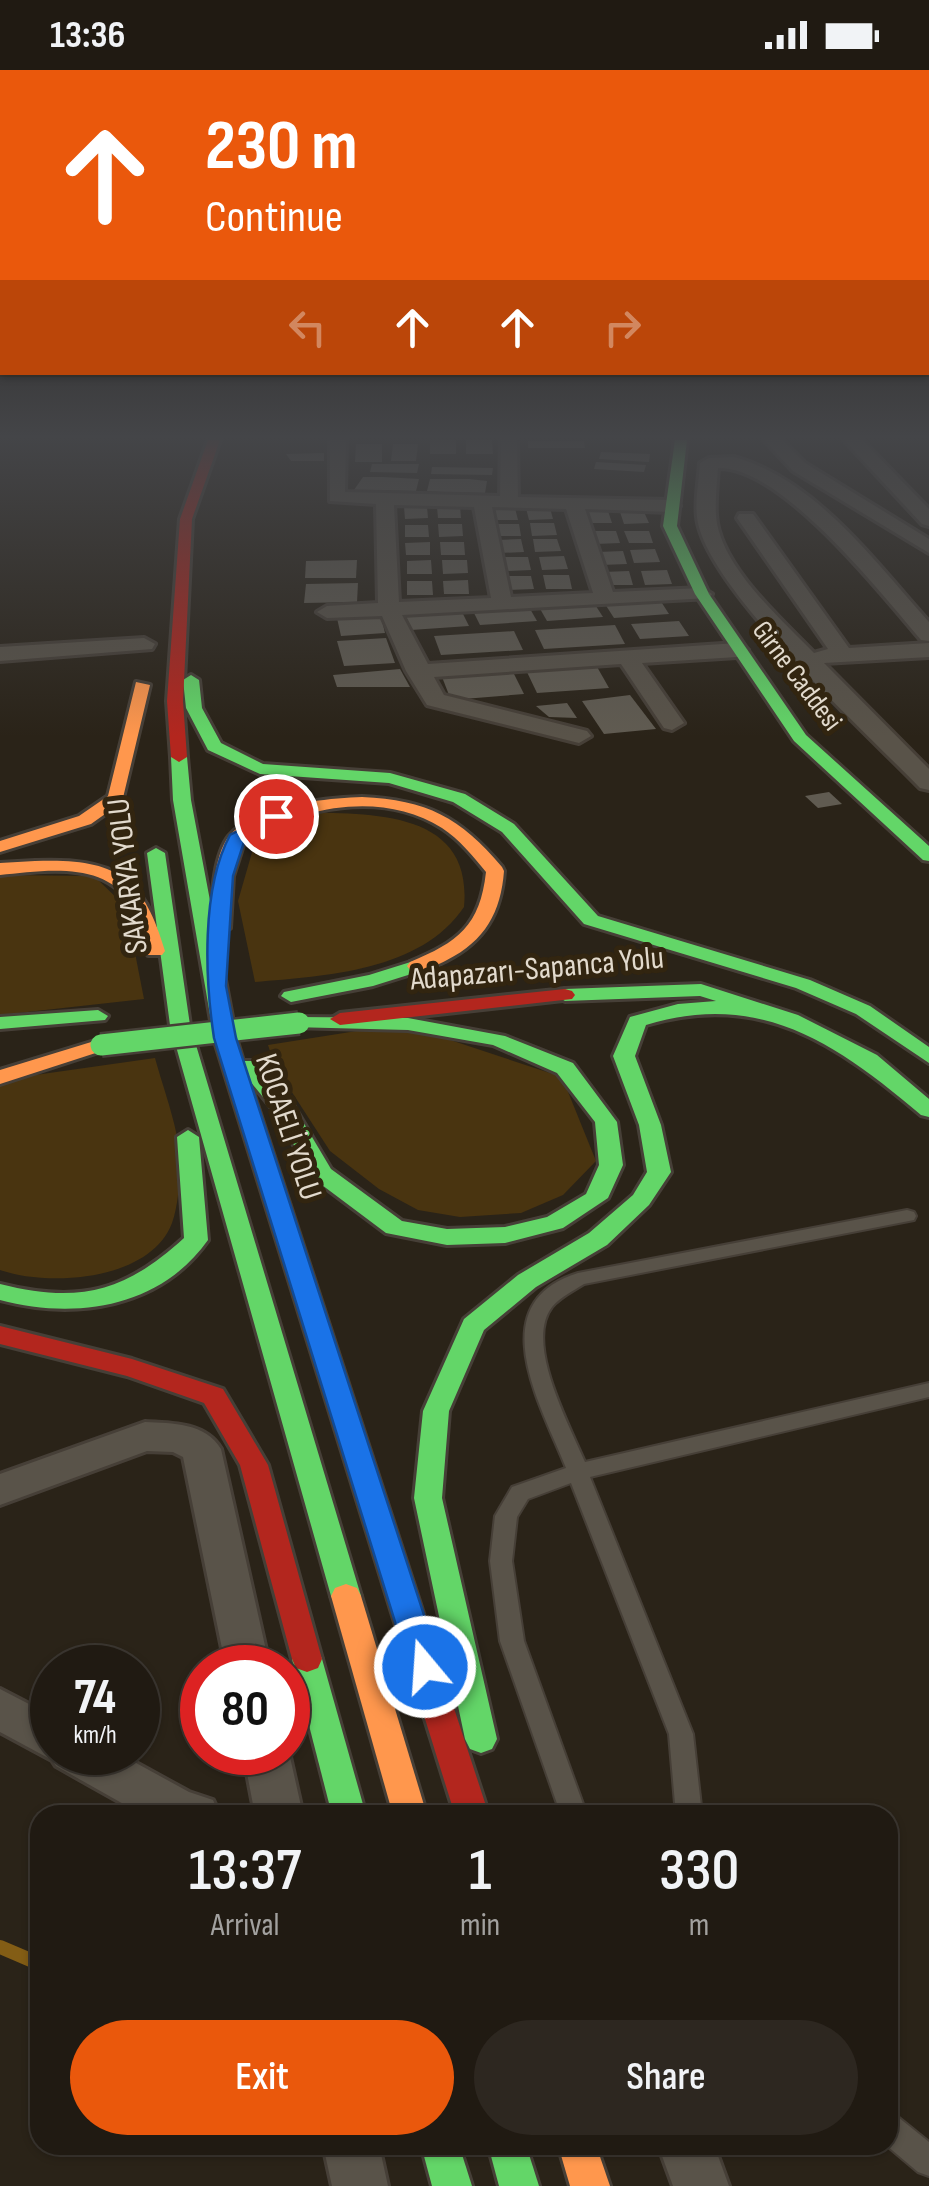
<!DOCTYPE html>
<html lang="en">
<head>
<meta charset="utf-8">
<style>
	body { margin:0; font-family:"Sofia Sans Condensed",sans-serif; background:#2d2720; color:#f1f3f6; height:100vh; display:flex; flex-direction:column; font-size:38px; white-space:nowrap }
	* { box-sizing:border-box; margin:0 }
	p { font-size:32px; color:#a2a19f }
	.icon { flex:none; width:55px; height:55px; fill:none; stroke:currentColor; stroke-width:2; stroke-linecap:round; stroke-linejoin:round }
	.map { position:relative; flex:1; overflow:hidden }
	.details { position:absolute; left:30px; top:1735px; width:868px; height:350px; display:flex; flex-direction:column; background:#201a12; border-radius:30px; box-shadow:0 2px 8px #0004,0 0 0 2px #3d3832 }
	.details>* { flex:none }
	.banner { position:absolute; left:0px; top:0px; width:930px; height:305px; box-shadow:0 2px 8px #0004,0 0 0 2px #3d3832; background:#ea580c; color:#fff; overflow:hidden }
	.speed { position:absolute; left:30px; top:1575px; display:flex; gap:20px; font-size:50px; font-weight:700; text-align:center }
	.speed>* { display:grid; place-content:center; width:130px; height:130px; border-radius:50%; background:#201a12; box-shadow:0 2px 8px #0004,0 0 0 2px #3d3832; line-height:1 }
	.speed small { font-size:25px; font-weight:400 }
	.speed .limit { border:15px solid #d22; background:#fff; color:#111 }
	.pin { position:absolute; display:grid; place-items:center; width:85px; height:85px; color:#fff; margin:-42px; border:5px solid #fff; border-radius:50%; box-shadow:0 2px 10px #0007 }
	.me { position:absolute; width:110px; margin:-55px; rotate:342deg; stroke-linejoin:round; filter:drop-shadow(0 0 8px #0008) }
	.turn { display:flex; align-items:center; gap:35px; height:210px; padding:0 40px; font-size:45px }
	.turn .icon { width:130px; height:130px; stroke-width:2.5 }
	.turn b { display:block; font-size:70px; line-height:85px }
	.lanes { display:flex; align-items:center; height:95px; padding:0 40px; background:#0003; justify-content:center; gap:50px; direction:ltr }
	.lanes .off { opacity:.35 }
	.eta { display:flex; justify-content:space-evenly; align-items:center; height:170px; text-align:center }
	.eta b { font-size:60px; font-weight:600; line-height:70px }
	.button { display:flex; gap:20px; margin-top:auto; padding:20px 40px }
	.button a { flex:1; height:115px; border-radius:60px; background:#ea580c; color:#fff; font-size:40px; font-weight:600; line-height:115px; text-align:center }
	.button a+a { background:#2d2720; color:#f1f3f6 }
	.status { display:flex; justify-content:space-between; align-items:center; height:70px; padding:0 50px; background:#201a12; direction:ltr }
	.status svg { height:28px; fill:currentColor }
	.map>svg:first-child { display:block }
	.green { fill:#493410 }
	.lines { fill:none; stroke-linecap:round; stroke-linejoin:round }
	.stream { stroke:#835d15; stroke-width:14 }
	.building { fill:#605b51 }
	.lane-casing { stroke:#463f37; stroke-width:4 }
	.street-casing { stroke:#463f37; stroke-width:6 }
	.fast-casing { stroke:#463f37; stroke-width:6 }
	.slow-casing { stroke:#463f37; stroke-width:6 }
	.jam-casing { stroke:#463f37; stroke-width:6 }
	.lane { fill:#595349; fill-rule:evenodd }
	.street { fill:#595349; fill-rule:evenodd }
	.fast { fill:#63d668; fill-rule:evenodd }
	.slow { fill:#ff974d; fill-rule:evenodd }
	.jam { fill:#b3261e; fill-rule:evenodd }
	.fast-bridge-casing { stroke:#463f37; stroke-width:26; stroke-linecap:butt }
	.fast-bridge { stroke:#63d668; stroke-width:21 }
	.route { fill:#1a73e8; stroke:#114b97; stroke-width:2.5 }
	.labels { text-anchor:middle; dominant-baseline:central; stroke-width:10; stroke-linejoin:round; paint-order:stroke }
	.far-street-label { font-size:28px; fill:#e2dacd; stroke:#322510 }
	.street-label { font-size:32px; fill:#e2dacd; stroke:#322510 }
</style>
</head>
<body>
<div class="status"><b>13:36</b><svg viewBox="0 0 49 12"><path d="M0 12V9h3v3zM5 12V6h3v6zM10 12V3h3v9zM15 12V0h3v12zM26 1h20v11H26zM47 4h2v5h-2z"/></svg></div>
<div class="map">
<svg width="929" height="2116" viewBox="0 0 929 2116">
	<rect width="100%" height="100%" fill="#2a2318"/>
	<g class="green">
		<path d="M284,742C355,745 474,732 464,837C421,901 326,906 255,912L238,831L261,751Z"/>
		<polygon points="0,805 94,806 126,837 144,929 0,945"/>
		<polygon points="363,960 420,960 562,1007 596,1091 563,1125 521,1143 460,1147 418,1140 379,1119 330,1081 275,996 268,975"/>
		<path d="M155,988C163,1018 180,1062 180,1092C180,1110 178,1137 172,1153C150,1211 49,1217 0,1200V1010Z"/>
	</g>
	<g class="lines">
		<polyline class="stream" points="0,1877 40,1894"/>
	</g>
	<g class="building">
		<rect x="430" y="370" width="26" height="14"/>
		<polygon points="466,370 492,370 493,384 466,384"/>
		<polygon points="528,371 584,371 585,378 528,378"/>
		<polygon points="356,374 382,374 382,392 355,392"/>
		<polygon points="393,374 418,374 416,391 391,391"/>
		<polygon points="601,382 650,384 649,392 599,389"/>
		<polygon points="324,383 324,391 291,391 286,384"/>
		<polygon points="596,392 646,395 644,402 594,399"/>
		<polygon points="372,394 419,394 417,403 370,402"/>
		<polygon points="432,397 493,398 492,405 431,404"/>
		<polygon points="363,407 383,407 419,409 416,421 354,420"/>
		<polygon points="430,409 469,409 487,411 485,423 442,422 427,421"/>
		<polygon points="460,436 461,448 438,448 437,437"/>
		<polygon points="404,437 427,437 428,448 405,449"/>
		<polygon points="515,438 518,450 493,450 491,439"/>
		<polygon points="526,438 550,438 553,449 529,450"/>
		<polygon points="584,441 608,441 612,453 587,453"/>
		<polygon points="620,442 644,442 649,453 624,454"/>
		<polygon points="530,453 554,453 557,465 532,466"/>
		<polygon points="438,454 462,454 463,466 439,467"/>
		<polygon points="494,454 519,454 521,466 496,466"/>
		<polygon points="405,455 428,455 429,467 405,467"/>
		<polygon points="591,461 616,461 620,473 595,474"/>
		<polygon points="624,461 649,461 653,473 629,473"/>
		<polygon points="521,469 524,482 499,483 497,470"/>
		<polygon points="533,469 557,469 561,481 535,482"/>
		<polygon points="430,472 430,485 406,485 405,473"/>
		<polygon points="440,472 464,472 465,485 441,485"/>
		<polygon points="655,479 660,492 634,493 630,480"/>
		<polygon points="623,481 627,494 601,495 598,482"/>
		<polygon points="564,486 568,499 542,500 539,487"/>
		<polygon points="502,487 528,487 531,500 505,501"/>
		<polygon points="357,490 356,508 305,508 306,491"/>
		<polygon points="431,490 432,504 407,504 407,491"/>
		<polygon points="442,490 467,490 468,503 443,504"/>
		<polygon points="667,500 672,514 645,515 641,501"/>
		<polygon points="629,501 633,515 607,515 603,502"/>
		<polygon points="543,505 569,505 572,519 546,519"/>
		<polygon points="505,506 531,506 534,519 508,520"/>
		<polygon points="468,510 469,524 444,524 443,511"/>
		<polygon points="407,511 432,511 433,525 407,525"/>
		<polygon points="358,513 357,532 304,533 306,514"/>
		<polygon points="660,530 669,544 614,548 605,534"/>
		<polygon points="594,533 603,547 547,551 539,537"/>
		<polygon points="529,537 537,551 480,555 473,541"/>
		<polygon points="462,542 469,556 411,560 406,546"/>
		<polygon points="381,546 385,563 341,566 337,548"/>
		<polygon points="679,551 689,566 640,569 631,554"/>
		<polygon points="615,555 625,574 544,579 535,560"/>
		<polygon points="514,561 523,580 441,585 434,566"/>
		<polygon points="386,568 395,593 344,596 337,571"/>
		<polygon points="596,595 609,618 537,623 526,600"/>
		<polygon points="400,599 410,617 337,617 333,605"/>
		<polygon points="513,602 524,624 451,630 442,607"/>
		<polygon points="630,625 656,659 604,664 582,631"/>
		<polygon points="567,633 577,648 549,647 536,636"/>
		<polygon points="829,722 842,734 818,738 805,726"/>
	</g>
	<g class="lines">
		<defs>
			<g id="lane">
				<path d="M907,1140L914,1142L916,1146L914,1150L584,1214C573,1221 560,1227 552,1237C524,1273 570,1356 585,1392L929,1313V1327L590,1407L693,1664L702,1745H676L669,1664L571,1413L528,1429L517,1447L512,1491L524,1571L587,1745H561L500,1571L490,1491L495,1446L512,1417L566,1398C542,1337 480,1233 578,1203Z"/>
				<polygon points="888,2042 898,2047 929,2072 929,2106 918,2102 886,2075"/>
			</g>
			<g id="street">
				<path d="M330,370H346L345,422L500,426L501,370H517L518,427L671,430L680,436L671,442L585,439L613,522L702,518L712,524L709,528L402,545L428,594L737,573L748,580L737,587L642,593L684,653L672,660L664,658L621,594L434,607L444,625L587,661L591,666L579,673L427,635L406,601L382,546L327,548L317,542L327,536L378,533L376,434L330,431ZM394,435L474,437L491,528L399,532ZM492,437L566,439L593,523L511,527Z"/>
				<polygon points="764,370 782,370 805,393 929,469 929,483 793,401"/>
				<polygon points="844,370 862,370 929,439 929,456 922,454"/>
				<path d="M734,387C815,409 875,492 929,552V571L921,570C881,523 781,396 718,398C717,413 715,430 716,445C719,495 781,549 814,583L828,579L737,448L739,444H753L849,578L929,573V587L824,593L929,699V720L920,718C868,664 704,516 697,447C695,430 699,410 700,393L709,388Z"/>
				<polygon points="144,568 155,574 152,579 0,591 0,577"/>
				<path d="M145,1352C172,1353 206,1353 221,1379L270,1598H226L183,1387L173,1382L147,1381L0,1435V1404Z"/>
				<polygon points="0,1619 52,1646 52,1682 116,1682 189,1722 213,1730 220,1745 143,1745 56,1696 52,1690 0,1662"/>
				<polygon points="288,1678 303,1745 255,1745 243,1682 288,1682"/>
				<polygon points="323,2075 379,2075 388,2116 332,2116"/>
				<polygon points="658,2075 714,2075 729,2116 673,2116"/>
			</g>
			<g id="fast">
				<polygon points="675,370 687,370 677,456 709,524 806,665 929,776 929,791 923,790 794,671 695,524 663,456"/>
				<polygon points="191,605 199,610 202,638 221,673 263,694 390,703 465,724 514,754 598,846 810,910 870,936 929,977 929,993 856,944 796,918 584,854 502,762 453,732 389,713 260,704 208,680 186,638 183,610"/>
				<polygon points="179,682 187,687 191,730 236,968 243,991 257,991 293,1035 331,1099 402,1151 447,1159 505,1157 547,1147 586,1124 599,1095 595,1052 557,1003 493,975 408,960 292,957 289,953 299,947 408,948 505,966 573,993 617,1052 623,1095 608,1128 563,1158 505,1173 447,1175 386,1163 314,1109 272,1038 249,1010 448,1620 443,1629 432,1633 421,1629 416,1620 214,968 173,730 171,687"/>
				<polygon points="156,778 165,783 190,955 361,1526 357,1534 346,1538 335,1534 331,1526 170,955 147,783"/>
				<polygon points="417,890 427,896 424,900 373,916 291,932 281,926 284,922 369,905"/>
				<path d="M701,914L798,945L877,985L929,1029V1047L921,1045C837,974 761,920 646,955L635,986L661,1055L671,1102L649,1135L607,1175L536,1217L484,1260L449,1341L442,1428L497,1669L492,1679L481,1683L470,1679L465,1669L414,1428L423,1341L464,1249L518,1205L589,1163L633,1125L647,1102L639,1055L613,986L630,947L678,934L716,931L700,926L565,931L555,925L565,919Z"/>
				<polygon points="98,940 108,946 105,950 0,959 0,947"/>
				<path d="M188,1060L199,1067L208,1170C160,1238 75,1250 0,1230V1214C79,1234 125,1222 184,1168L177,1067Z"/>
				<polygon points="307,1576 318,1580 322,1589 366,1745 332,1745 292,1589 296,1580"/>
				<polygon points="421,2075 459,2075 472,2116 432,2116"/>
				<polygon points="488,2075 526,2075 539,2116 499,2116"/>
			</g>
			<g id="slow">
				<polygon points="136,612 150,615 122,732 91,754 0,782 0,771 79,746 108,726"/>
				<path d="M362,727C427,730 460,747 502,797L504,801C501,842 485,871 447,890C435,896 423,903 410,900L407,896L410,892C458,872 480,856 486,802C473,786 459,769 442,758C383,720 300,736 244,772L233,806L230,858L220,864L213,862L210,858C212,833 213,786 229,766C254,736 325,728 362,727Z"/>
				<path d="M35,791C114,788 143,805 165,881L162,885H148C140,869 139,850 130,834C105,790 42,801 0,805V793Z"/>
				<polygon points="101,969 108,971 112,975 108,979 0,1014 0,1000"/>
				<polygon points="346,1514 357,1518 361,1526 427,1745 393,1745 331,1526 335,1518"/>
				<polygon points="558,2075 596,2075 610,2116 570,2116"/>
			</g>
			<g id="jam">
				<polygon points="208,370 220,370 192,449 183,631 187,687 179,692 171,687 167,631 180,449"/>
				<polygon points="565,919 572,921 575,925 572,929 340,955 330,949 340,943"/>
				<polygon points="0,1256 132,1289 223,1319 268,1395 322,1589 318,1598 307,1602 296,1598 292,1589 240,1395 204,1333 127,1306 0,1274"/>
				<polygon points="432,1607 443,1611 448,1620 489,1745 455,1745 416,1620 421,1611"/>
			</g>
		</defs>
		<use href="#lane" class="lane-casing"/>
		<use href="#street" class="street-casing"/>
		<use href="#fast" class="fast-casing"/>
		<use href="#slow" class="slow-casing"/>
		<use href="#jam" class="jam-casing"/>
		<use href="#lane" class="lane"/>
		<use href="#street" class="street"/>
		<use href="#fast" class="fast"/>
		<use href="#slow" class="slow"/>
		<use href="#jam" class="jam"/>
		<defs>
			<polyline id="fast-bridge" points="101,975 299,953"/>
		</defs>
		<use href="#fast-bridge" class="fast-bridge-casing"/>
		<use href="#fast-bridge" class="fast-bridge"/>
	</g>
	<linearGradient id="sky" x2="0" y2="1"><stop stop-color="#17130d"/><stop offset="0.55" stop-color="#444548"/><stop offset="1" stop-color="#444548" stop-opacity="0"/></linearGradient>
	<rect width="929" height="667" fill="url(#sky)"/>
	<path class="route" d="M276,741L285,746L244,772L233,806L226,916L236,968L441,1597L436,1606L425,1610L414,1606L409,1597L214,968C205,909 201,819 230,765Z"/>
	<g class="labels">
		<g class="far-street-label">
			<text transform="translate(797 606) rotate(53)">Girne Caddesi</text>
		</g>
		<g class="street-label">
			<text transform="translate(128 806) rotate(-97)">SAKARYA YOLU</text>
			<text transform="translate(537 899) rotate(-5)">Adapazarı-Sapanca Yolu</text>
			<text transform="translate(288 1057) rotate(72)">KOCAELİ YOLU</text>
		</g>
	</g>
</svg>
<div class="speed"><div>74<small>km/h</small></div><div class="limit">80</div></div>
<div class="pin" style="left:276px;top:746px;background:#d93025"><svg class="icon" aria-label="arrive" viewBox="0 0 24 24"><path d="M6 21V4h12l-3 4 3 4H6"/></svg></div>
<svg class="me" style="left:425px;top:1597px" viewBox="-20 -20 40 40"><circle r="17" fill="#1a73e8" stroke="#fff" stroke-width="3"/><path d="M0-11L8 9 0 5-8 9z" fill="#fff"/></svg>
<div class="banner">
<div class="turn"><svg class="icon" aria-label="ahead" viewBox="0 0 24 24"><path d="M12 20V5M6 11l6-6 6 6"/></svg><div><b>230 m</b>Continue</div></div>
<div class="lanes"><svg class="icon off" aria-label="left" viewBox="0 0 24 24"><path d="M17 20v-9H6M10 6l-5 5 5 5"/></svg><svg class="icon" aria-label="ahead" viewBox="0 0 24 24"><path d="M12 20V5M6 11l6-6 6 6"/></svg><svg class="icon" aria-label="ahead" viewBox="0 0 24 24"><path d="M12 20V5M6 11l6-6 6 6"/></svg><svg class="icon off" aria-label="right" viewBox="0 0 24 24"><path d="M7 20v-9h11M14 6l5 5-5 5"/></svg></div>
</div>
<section class="details">
<div class="eta">
<div><b>13:37</b><p>Arrival</p></div>
<div><b>1</b><p>min</p></div>
<div><b>330</b><p>m</p></div>
</div>
<div class="button"><a>Exit</a><a>Share</a></div>
</section>
</div>
</body>
</html>
